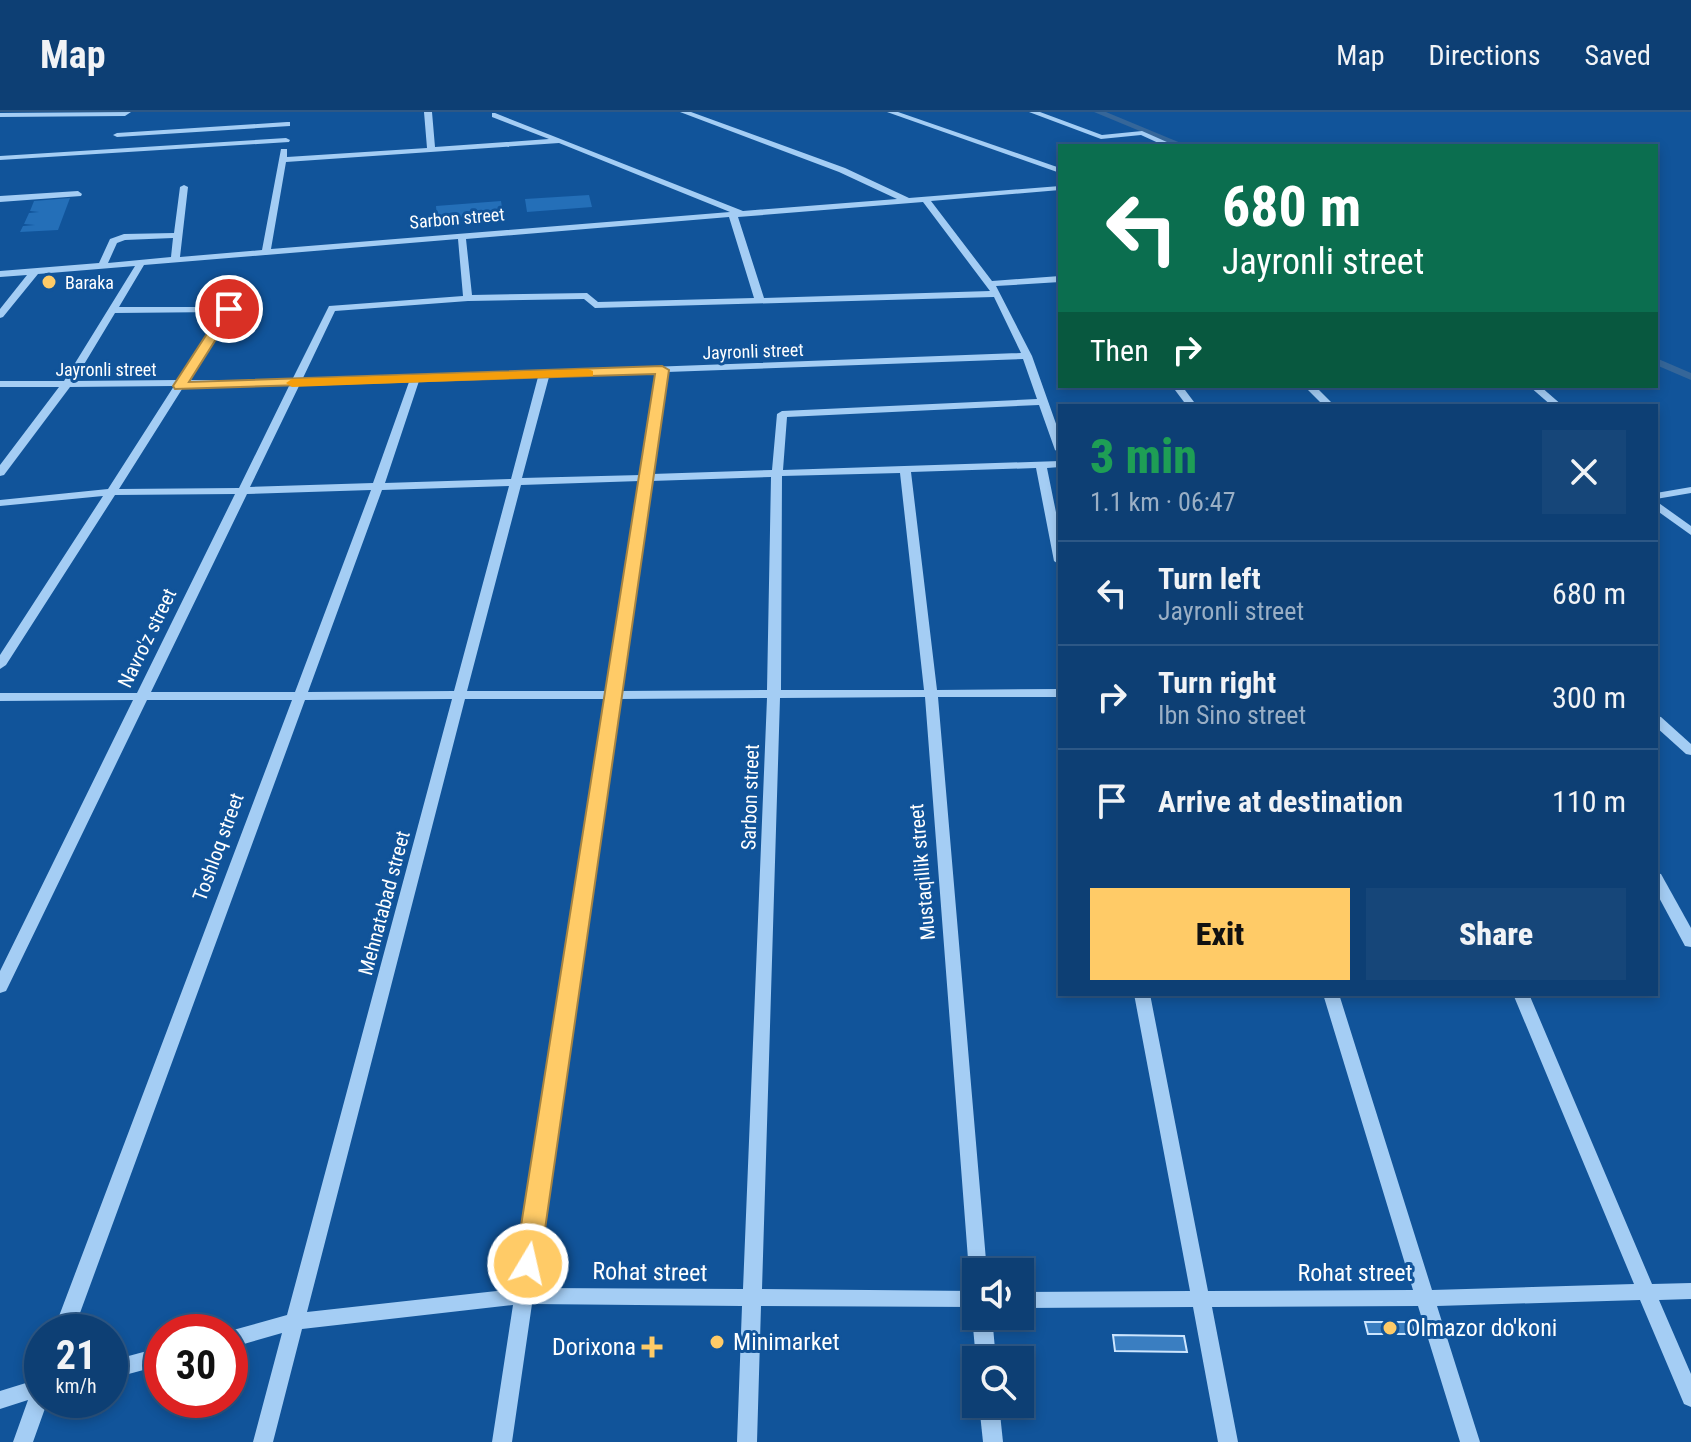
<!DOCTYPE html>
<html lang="en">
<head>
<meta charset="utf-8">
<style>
	body { margin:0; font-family:"Roboto Condensed",sans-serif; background:#164679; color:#f1f3f6; height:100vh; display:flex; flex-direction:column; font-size:30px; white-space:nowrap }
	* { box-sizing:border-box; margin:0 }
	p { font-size:26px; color:#9aafc5 }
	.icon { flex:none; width:44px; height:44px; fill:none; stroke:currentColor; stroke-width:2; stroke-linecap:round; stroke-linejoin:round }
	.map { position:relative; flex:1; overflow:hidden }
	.side { position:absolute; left:1058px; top:292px; width:600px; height:592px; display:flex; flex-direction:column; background:#0d3f74; border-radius:0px; box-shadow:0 4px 12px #0003,0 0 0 2px #2d5886 }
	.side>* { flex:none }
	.top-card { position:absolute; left:1058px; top:32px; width:600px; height:244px; border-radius:0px; box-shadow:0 4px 12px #0003,0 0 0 2px #2d5886; background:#0b6e4f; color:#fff; overflow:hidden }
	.buttons { position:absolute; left:962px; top:1146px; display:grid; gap:16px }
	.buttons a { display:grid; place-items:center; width:72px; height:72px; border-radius:0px; background:#0d3f74; box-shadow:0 4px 12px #0003,0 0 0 2px #2d5886; font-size:40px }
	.speed { position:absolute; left:24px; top:1202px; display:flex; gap:16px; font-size:40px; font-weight:700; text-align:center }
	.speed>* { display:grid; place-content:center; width:104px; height:104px; border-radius:50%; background:#0d3f74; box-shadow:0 4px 12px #0003,0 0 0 2px #2d5886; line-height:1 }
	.speed small { font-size:20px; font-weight:400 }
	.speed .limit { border:12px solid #d22; background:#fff; color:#111 }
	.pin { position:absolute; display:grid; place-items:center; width:68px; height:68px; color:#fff; margin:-34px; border:4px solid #fff; border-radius:50%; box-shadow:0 2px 8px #0007 }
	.me { position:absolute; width:88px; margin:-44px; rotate:9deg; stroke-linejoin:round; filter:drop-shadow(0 0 6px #0008) }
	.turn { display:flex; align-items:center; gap:28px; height:168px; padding:0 32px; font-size:36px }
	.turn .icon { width:104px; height:104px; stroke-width:2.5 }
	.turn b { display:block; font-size:56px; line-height:68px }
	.then { display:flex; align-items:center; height:76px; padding:0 32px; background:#0003; gap:16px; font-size:30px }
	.round { display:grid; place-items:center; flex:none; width:84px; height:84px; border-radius:0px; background:#164679 }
	.summary { display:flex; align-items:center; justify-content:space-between; height:136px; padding:0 32px }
	h1 { font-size:48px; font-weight:800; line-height:60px; color:#1e9e55 }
	.action { display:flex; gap:16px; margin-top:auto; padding:16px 32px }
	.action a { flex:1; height:92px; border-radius:0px; background:#ffcb67; color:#111; font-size:32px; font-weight:800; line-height:92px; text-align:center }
	.action a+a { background:#164679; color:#f1f3f6 }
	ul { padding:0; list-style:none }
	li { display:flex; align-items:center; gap:24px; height:104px; padding:0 32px; border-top:2px solid #2d5886 }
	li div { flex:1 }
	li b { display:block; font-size:30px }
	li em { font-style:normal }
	header { display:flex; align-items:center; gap:48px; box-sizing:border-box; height:112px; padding:0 40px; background:#0d3f74; border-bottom:2px solid #2d5886 }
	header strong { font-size:38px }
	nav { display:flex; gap:44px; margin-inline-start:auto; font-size:28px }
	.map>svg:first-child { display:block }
	.green { fill:#246fb8 }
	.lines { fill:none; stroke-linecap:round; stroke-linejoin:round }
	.canal { fill:#356699; fill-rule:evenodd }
	.building { fill:#3a7ec1; stroke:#cce5fe; stroke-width:2 }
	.minor { fill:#a4cdf4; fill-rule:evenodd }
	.route { fill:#ffcb67; stroke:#a68443; stroke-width:2 }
	.slow { fill:#f59e0b }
	.poi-dot { fill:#ffcb67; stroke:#11549a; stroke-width:3 }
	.labels { text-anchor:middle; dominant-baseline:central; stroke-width:6; stroke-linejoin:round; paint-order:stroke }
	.far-street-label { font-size:18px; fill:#fff; stroke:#11549a }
	.far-poi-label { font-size:18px; fill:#fff; stroke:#11549a; text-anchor:start }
	.street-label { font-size:20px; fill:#fff; stroke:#11549a }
	.near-street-label { font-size:24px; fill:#fff; stroke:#11549a }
	.near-poi-label { font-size:24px; fill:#fff; stroke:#11549a; text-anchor:start }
</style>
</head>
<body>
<header>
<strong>Map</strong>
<nav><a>Map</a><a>Directions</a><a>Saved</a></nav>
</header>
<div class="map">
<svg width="1691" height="1330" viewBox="0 0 1691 1330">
	<rect width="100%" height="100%" fill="#11549a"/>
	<g class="green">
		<polygon points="589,83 592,95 527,100 525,87"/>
		<polygon points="70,86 58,118 20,120 23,114 35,113 24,112 29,101 39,100 30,99 34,89"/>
		<polygon points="501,89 503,102 437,107 436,94"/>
	</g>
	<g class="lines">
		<g class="canal">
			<polygon points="1094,0 1106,0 1188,34 1176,34"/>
			<polygon points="1656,246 1691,261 1691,268 1656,253"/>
		</g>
	</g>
	<g class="building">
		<polygon points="1365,1210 1411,1210 1415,1222 1368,1222"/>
		<polygon points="1113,1223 1184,1224 1187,1240 1115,1239"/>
	</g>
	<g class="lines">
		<g class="minor">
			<polygon points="131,0 125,4 0,5 0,1"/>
			<path d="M424,0H432L435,35L549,27L492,5V1H495L743,99L897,87L839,60L680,0H691L845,56L909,86L1060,74V78L931,89L992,169L1060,164V170L996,174L1032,244L1060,323V341L1055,338L1039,293L787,305L783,358L1060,349V355L1047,356L1060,420V453L1054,449L1036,356L911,360L937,578L1060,577V585H938L987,1160H976V1167L971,1166L969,1160L925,585L780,586L762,1177L976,1179V1195L761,1194L757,1330H737L742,1194L532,1192L512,1330H492L513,1193L302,1217L273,1330H253L282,1221L230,1236V1220H226L287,1203L452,587L305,588L73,1220H53L292,588H147L8,875L6,879L0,881V859L133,588L0,589V581H137L235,382L115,383L6,553L0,557V543L103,384L0,394V388L108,377L174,274L70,275L4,363L0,364V353L59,275H0V269H64L135,154L38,162L3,205L0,206V197L27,163L0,165V159L99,151L110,127L124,122L174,121L180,75L184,73L188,75L180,145L262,138L281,37H287V45L427,36ZM559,31L730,100L271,137L286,50ZM923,90L990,179L764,186L738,105ZM729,105L754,186L598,190L587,181L472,183L466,127ZM173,126L171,145L108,151L117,131L125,128ZM458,127L463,184L329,194L292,268H188L234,197L232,195H119L144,153ZM994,185L1021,241L302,268L335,199L468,189L584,187L595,196ZM222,200L178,268L74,269L115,201ZM1023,247L1037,287L782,299L777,302L772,358L652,362L667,260ZM657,261L641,363L522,366L549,265ZM538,265L511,367L385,371L419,269ZM409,270L373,371L250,375L299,274ZM184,274H289L239,376L119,377ZM900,361L924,578H781L782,364ZM771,365L767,578L621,579L651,369ZM640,369L608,579H467L521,373ZM509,374L454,579L308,580L382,378ZM371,378L295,580H151L247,382ZM767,586L743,1177L534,1176L620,587ZM465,587H606L515,1177L307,1200Z"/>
			<polygon points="887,0 898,0 1060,56 1060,61"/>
			<polygon points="1029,0 1040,0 1102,23 1142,19 1176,34 1165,34 1141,23 1101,27"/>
			<polygon points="287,10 290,10 290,14 117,25 113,23 117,21"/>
			<polygon points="286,26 290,28 289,30 0,48 0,44"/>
			<polygon points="78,79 82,82 81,84 0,90 0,84"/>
			<polygon points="1172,274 1182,274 1197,294 1187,294"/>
			<polygon points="1304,274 1315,274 1335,294 1324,294"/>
			<polygon points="1529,274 1540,274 1563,294 1552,294"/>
			<polygon points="1691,375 1691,381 1656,387 1656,381"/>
			<polygon points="1656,389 1691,414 1691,423 1656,398"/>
			<polygon points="1656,604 1661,605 1691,632 1691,643 1686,642 1656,615"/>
			<polygon points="1656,761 1661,762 1691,816 1691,835 1685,834 1656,780"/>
			<polygon points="1134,882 1150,882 1208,1179 1413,1178 1323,882 1339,882 1432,1178 1634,1172 1513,882 1529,882 1652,1172 1691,1171 1691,1187 1659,1188 1691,1262 1691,1295 1684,1292 1640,1188 1437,1194 1480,1330 1460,1330 1418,1194 1212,1195 1238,1330 1218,1330 1193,1195 1020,1196 1020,1180 1190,1179"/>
			<polygon points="976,1198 976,1204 992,1204 996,1248 976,1248 972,1204"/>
			<polygon points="162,1235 162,1253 110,1267 110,1249"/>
			<polygon points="42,1266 42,1288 48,1288 33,1330 13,1330 28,1288 0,1297 0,1279"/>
			<polygon points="979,1292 999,1292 1003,1330 983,1330"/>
		</g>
	</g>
	<polygon class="route" points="225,194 235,197 189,270 662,254 669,258 540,1152 536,1159 528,1162 519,1159 515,1152 655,262 175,277 173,274"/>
	<polygon class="slow" points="588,257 593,259 593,264 292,275 286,271 292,267"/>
	<g class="poi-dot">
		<circle cx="49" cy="170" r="8"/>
		<circle cx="1390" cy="1216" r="8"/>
		<circle cx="717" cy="1230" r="8"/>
		<path d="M648 1223h8v8h8v8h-8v8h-8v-8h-8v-8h8z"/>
	</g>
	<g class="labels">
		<g class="far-street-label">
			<text transform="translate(457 106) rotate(-5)">Sarbon street</text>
			<text transform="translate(753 239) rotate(-2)">Jayronli street</text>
			<text x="106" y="257">Jayronli street</text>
		</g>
		<g class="far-poi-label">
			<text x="65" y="170">Baraka</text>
		</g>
		<g class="street-label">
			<text transform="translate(147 526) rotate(-64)">Navro'z street</text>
			<text transform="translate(750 685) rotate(-88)">Sarbon street</text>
			<text transform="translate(218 735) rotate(-70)">Toshloq street</text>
			<text transform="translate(922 760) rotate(-95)">Mustaqillik street</text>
			<text transform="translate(384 791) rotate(-75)">Mehnatаbаd street</text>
		</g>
		<g class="near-street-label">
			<text transform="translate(650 1160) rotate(1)">Rohat street</text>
			<text x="1355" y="1161">Rohat street</text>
		</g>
		<g class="near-poi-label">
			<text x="1406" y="1216">Olmazor do'koni</text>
			<text x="733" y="1230">Minimarket</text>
			<text x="636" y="1235" text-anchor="end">Dorixona</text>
		</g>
	</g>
</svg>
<div class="buttons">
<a><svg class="icon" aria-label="sound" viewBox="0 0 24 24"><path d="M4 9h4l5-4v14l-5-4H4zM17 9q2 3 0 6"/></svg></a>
<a><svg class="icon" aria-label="search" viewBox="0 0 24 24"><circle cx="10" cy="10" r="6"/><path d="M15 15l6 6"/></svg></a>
</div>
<div class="speed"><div>21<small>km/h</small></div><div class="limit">30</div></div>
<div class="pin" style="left:229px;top:197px;background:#d93025"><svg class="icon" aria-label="arrive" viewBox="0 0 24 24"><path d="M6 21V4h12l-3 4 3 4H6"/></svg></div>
<svg class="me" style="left:528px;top:1152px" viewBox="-20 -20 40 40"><circle r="17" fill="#ffcb67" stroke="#fff" stroke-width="3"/><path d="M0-11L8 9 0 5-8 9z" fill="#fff"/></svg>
<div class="top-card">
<div class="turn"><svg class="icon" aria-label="left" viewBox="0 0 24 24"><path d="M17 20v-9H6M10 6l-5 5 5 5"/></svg><div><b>680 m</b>Jayronli street</div></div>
<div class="then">Then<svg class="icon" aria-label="right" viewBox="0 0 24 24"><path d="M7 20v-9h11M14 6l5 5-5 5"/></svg></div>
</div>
<section class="side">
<div class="summary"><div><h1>3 min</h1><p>1.1 km · 06:47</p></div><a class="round"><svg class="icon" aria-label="close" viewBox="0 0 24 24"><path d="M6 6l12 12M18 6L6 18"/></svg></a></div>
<ul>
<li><svg class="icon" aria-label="left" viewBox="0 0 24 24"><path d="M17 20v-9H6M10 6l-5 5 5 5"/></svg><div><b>Turn left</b><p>Jayronli street</p></div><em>680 m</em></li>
<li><svg class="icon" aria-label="right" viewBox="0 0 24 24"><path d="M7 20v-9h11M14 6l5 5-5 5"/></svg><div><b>Turn right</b><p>Ibn Sino street</p></div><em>300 m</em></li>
<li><svg class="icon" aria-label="arrive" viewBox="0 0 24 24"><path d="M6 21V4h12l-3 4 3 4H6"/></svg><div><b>Arrive at destination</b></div><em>110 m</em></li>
</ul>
<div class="action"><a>Exit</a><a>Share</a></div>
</section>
</div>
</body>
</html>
